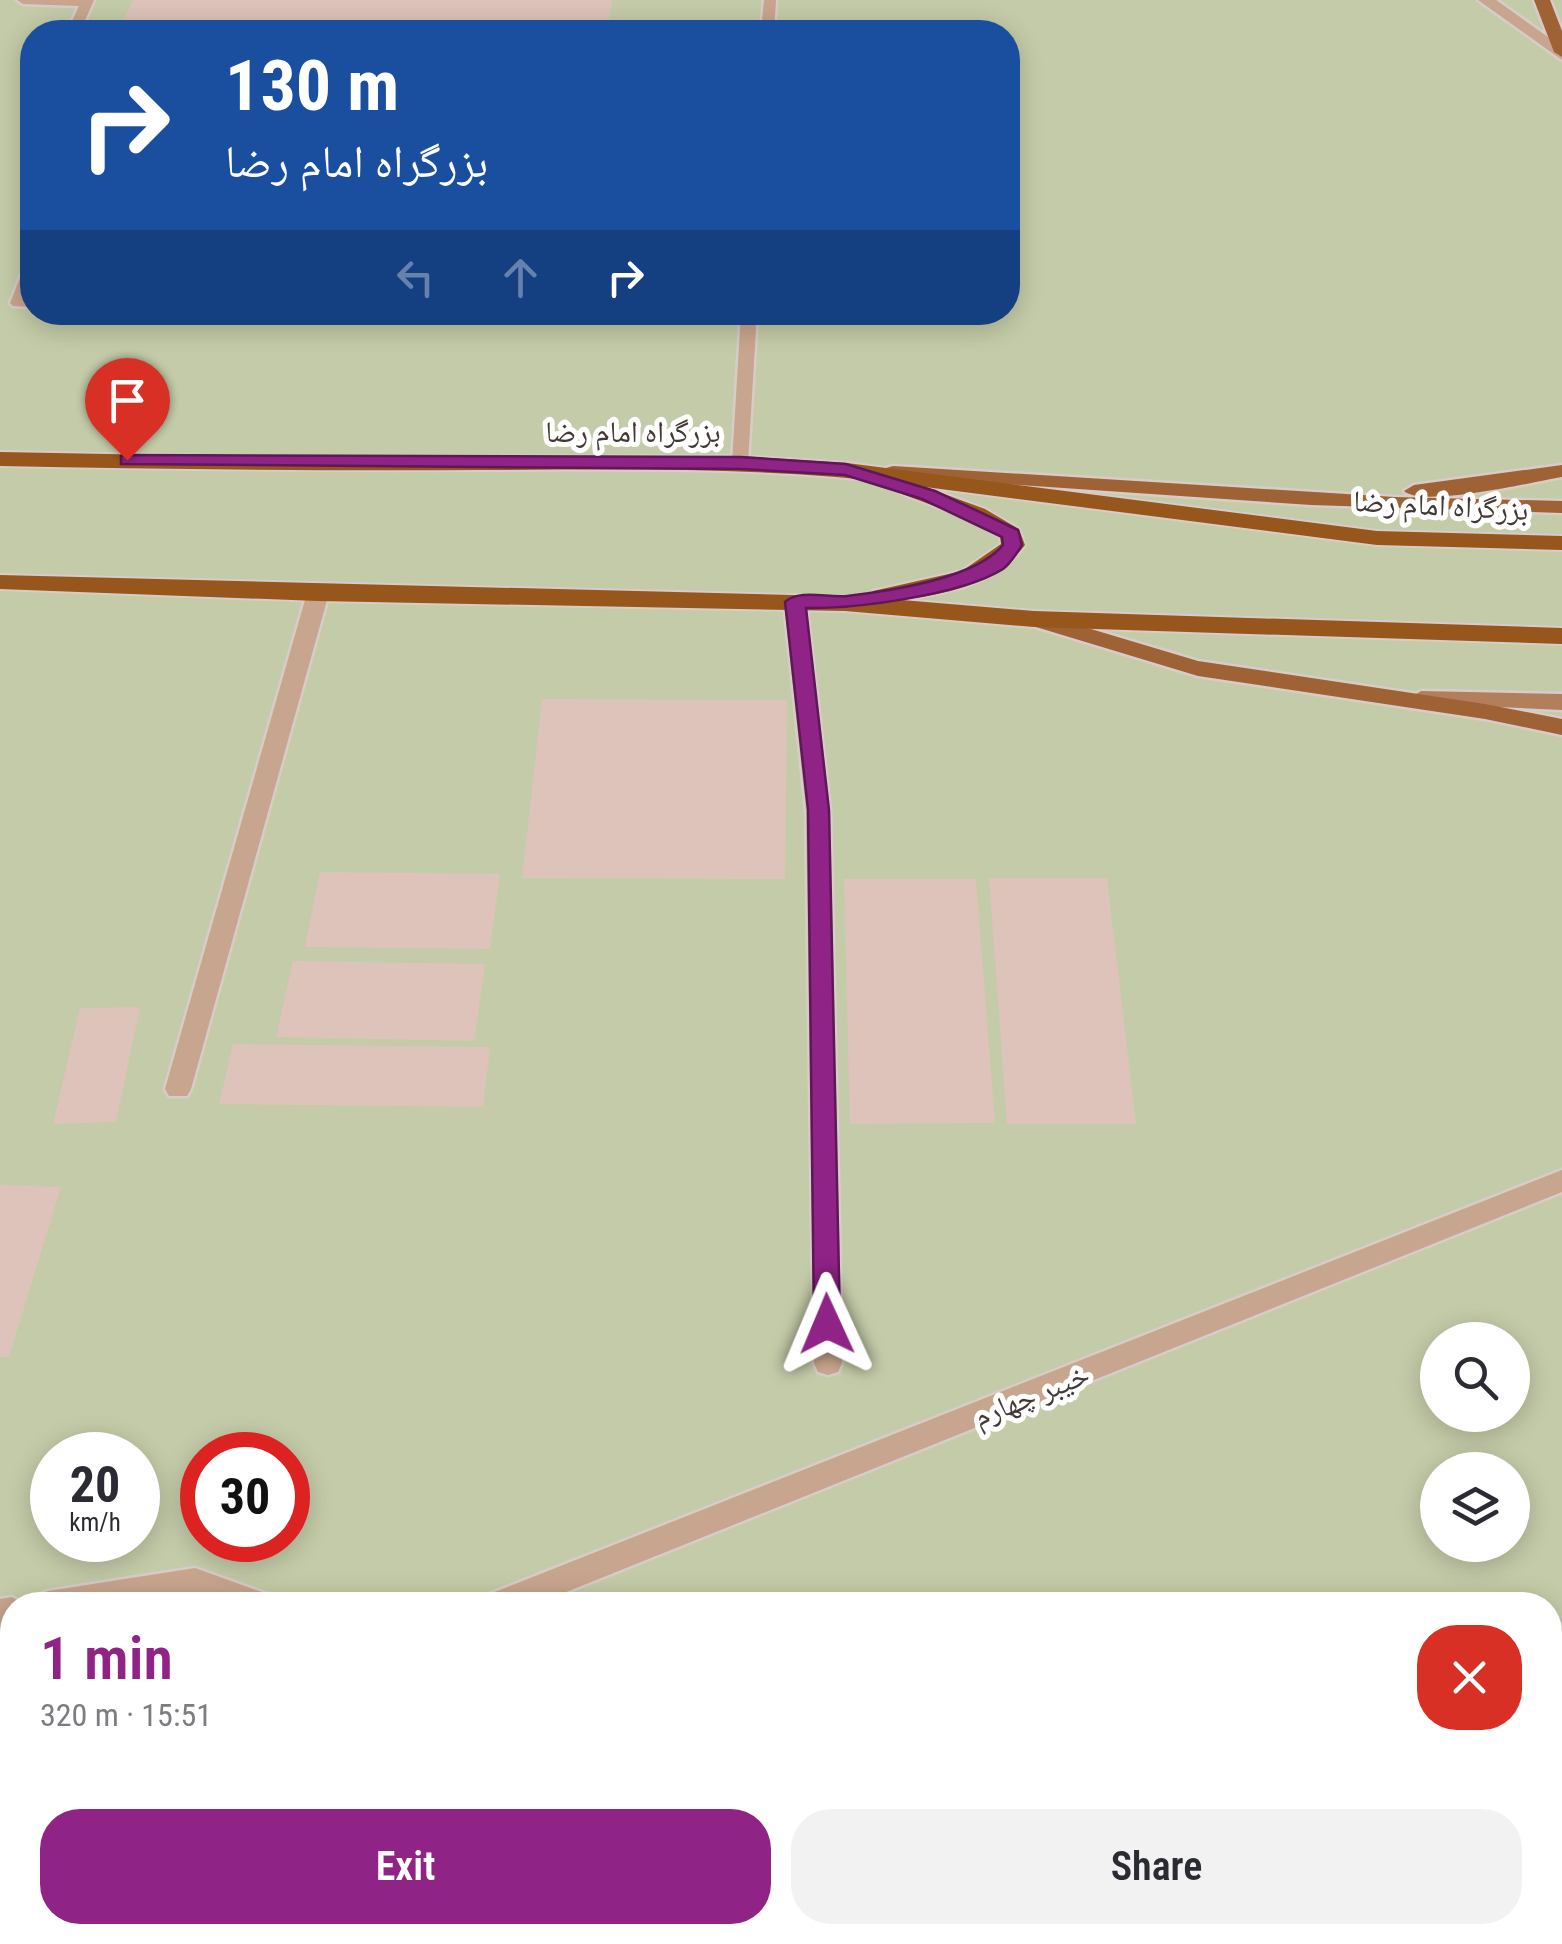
<!DOCTYPE html>
<html lang="en">
<head>
<meta charset="utf-8">
<style>
	body { margin:0; font-family:"Roboto Condensed","Noto Naskh Arabic",sans-serif; background:#f2f2f3; color:#2b2b33; height:100vh; display:flex; flex-direction:column; font-size:38px; white-space:nowrap }
	* { box-sizing:border-box; margin:0 }
	p { font-size:32px; color:#7c7c81 }
	.icon { flex:none; width:55px; height:55px; fill:none; stroke:currentColor; stroke-width:2; stroke-linecap:round; stroke-linejoin:round }
	.map { position:relative; flex:1; overflow:hidden }
	.details { position:absolute; left:0px; top:1592px; width:1562px; height:352px; display:flex; flex-direction:column; background:#fff; border-radius:40px 40px 0 0; box-shadow:0 5px 25px #0003 }
	.details>* { flex:none }
	.banner { position:absolute; left:20px; top:20px; width:1000px; height:305px; border-radius:40px; box-shadow:0 5px 25px #0003; background:#1a4fa0; color:#fff; overflow:hidden }
	.tools { position:absolute; left:1420px; top:1322px; display:grid; gap:20px }
	.tools a { display:grid; place-items:center; width:110px; height:110px; border-radius:50%; background:#fff; box-shadow:0 5px 25px #0003; font-size:50px }
	.speed { position:absolute; left:30px; top:1432px; display:flex; gap:20px; font-size:50px; font-weight:700; text-align:center }
	.speed>* { display:grid; place-content:center; width:130px; height:130px; border-radius:50%; background:#fff; box-shadow:0 5px 25px #0003; line-height:1 }
	.speed small { font-size:25px; font-weight:400 }
	.speed .limit { border:15px solid #d22; background:#fff; color:#111 }
	.pin { position:absolute; display:grid; place-items:center; width:85px; height:85px; color:#fff; margin:-102px -42px; border-radius:50% 50% 50% 0; rotate:-45deg; box-shadow:0 0 10px #0007 }
	.pin .icon { rotate:45deg }
	.me { position:absolute; width:110px; margin:-55px; rotate:359deg; stroke-linejoin:round; filter:drop-shadow(0 0 8px #0008) }
	.turn { display:flex; align-items:center; gap:35px; height:210px; padding:0 40px; font-size:45px }
	.turn .icon { width:130px; height:130px; stroke-width:2.5 }
	.turn b { display:block; font-size:70px; line-height:85px }
	.lanes { display:flex; align-items:center; height:95px; padding:0 40px; background:#0003; justify-content:center; gap:50px; direction:ltr }
	.lanes .off { opacity:.35 }
	.round { display:grid; place-items:center; flex:none; width:105px; height:105px; border-radius:40px; background:#f2f2f3 }
	.head { display:flex; align-items:center; justify-content:space-between; height:170px; padding:0 40px }
	h1 { font-size:60px; font-weight:600; line-height:75px; color:#902386 }
	.cta { display:flex; gap:20px; margin-top:auto; padding:20px 40px }
	.cta a { flex:1; height:115px; border-radius:40px; background:#902386; color:#fff; font-size:40px; font-weight:600; line-height:115px; text-align:center }
	.cta a+a { background:#f2f2f3; color:#2b2b33 }
	.map>svg:first-child { display:block }
	.green { fill:#c4cba8; fill-rule:evenodd }
	.building { fill:#ddc3b9 }
	.lines { fill:none; stroke-linecap:round; stroke-linejoin:round }
	.service-casing { stroke:#d7ccc8; stroke-width:5 }
	.minor-casing { stroke:#d7ccc8; stroke-width:5 }
	.secondary-casing { stroke:#d7ccc8; stroke-width:5 }
	.primary-casing { stroke:#d7ccc8; stroke-width:5 }
	.trunk-casing { stroke:#d7ccc8; stroke-width:4 }
	.service { fill:#c8a58e; fill-rule:evenodd }
	.minor { fill:#c8a58e; fill-rule:evenodd }
	.secondary { fill:#b17f5c; fill-rule:evenodd }
	.primary { fill:#9f6235; fill-rule:evenodd }
	.trunk { fill:#97561c; fill-rule:evenodd }
	.route { fill:#902386; stroke:#5e1757; stroke-width:2.5 }
	.labels { text-anchor:middle; dominant-baseline:central; stroke-width:10; stroke-linejoin:round; paint-order:stroke }
	.street-label { font-size:30px; fill:#433934; stroke:#fff }
</style>
</head>
<body>
<div class="map">
<svg width="1562" height="1944" viewBox="0 0 1562 1944">
	<rect width="100%" height="100%" fill="#fcf1ed"/>
	<path class="green" d="M0,0H1562V1944H0ZM32,32H1008V312H32ZM1438,1340H1512V1415H1438ZM52,1455H138V1540H52ZM202,1455H288V1540H202ZM1438,1470H1512V1545H1438ZM12,1605H1550V1932H12Z"/>
	<g class="building">
		<polygon points="133,0 612,0 607,32 119,30"/>
		<polygon points="542,699 787,700 785,879 522,878"/>
		<polygon points="320,872 500,874 490,949 305,947"/>
		<polygon points="989,878 1107,878 1136,1124 1007,1124"/>
		<polygon points="844,879 976,879 995,1123 850,1124"/>
		<polygon points="293,961 485,964 474,1041 276,1037"/>
		<polygon points="140,1007 116,1122 53,1124 80,1008"/>
		<polygon points="233,1044 490,1047 483,1107 219,1104"/>
		<polygon points="0,1185 61,1187 9,1357 0,1357"/>
	</g>
	<g class="lines">
		<defs>
			<g id="service">
				<polygon points="17,0 94,0 80,32 67,32 79,6 23,4"/>
				<polygon points="764,0 776,0 774,32 761,32"/>
				<polygon points="32,261 32,284 27,298 32,299 32,307 13,306 10,303 25,265"/>
				<polygon points="741,312 757,312 748,463 740,468 732,463"/>
			</g>
			<g id="minor">
				<polygon points="1478,0 1496,0 1562,47 1562,60"/>
				<polygon points="318,586 329,593 191,1089 187,1096 169,1096 165,1089 307,593"/>
				<polygon points="795,595 806,602 830,810 842,1363 838,1372 828,1375 818,1372 814,1363 806,810 784,602"/>
				<polygon points="1562,1170 1562,1192 534,1605 483,1605 487,1595"/>
				<polygon points="195,1568 270,1595 274,1605 220,1605 195,1596 138,1605 33,1605 37,1595 48,1591"/>
				<polygon points="12,1597 25,1605 12,1605 12,1625 0,1627 0,1599"/>
			</g>
			<polygon id="secondary" points="1421,691 1562,694 1562,710 1413,703 1410,698"/>
			<g id="primary">
				<polygon points="1534,0 1550,0 1562,31 1562,57 1554,52"/>
				<path d="M1562,465V477C1533,482 1422,508 1404,491L1414,485Z"/>
				<polygon points="893,466 1395,497 1562,501 1562,513 1311,505 886,476 886,468"/>
				<polygon points="1034,612 1198,661 1485,704 1562,719 1562,735 1485,719 1198,676 1026,624 1023,619 1026,614"/>
			</g>
			<path id="trunk" d="M0,452L273,457L740,456L847,463L1377,531L1562,536V550L1377,545L925,487L985,509L1019,529L1025,545C996,585 948,593 902,600L1034,611L1562,628V644L1034,627L845,611L318,601L0,589V575L870,597L873,591L962,571L1001,544L1000,537L969,519L902,494L899,489L903,484C762,466 620,470 478,470C319,471 159,469 0,466Z"/>
		</defs>
		<use href="#service" class="service-casing"/>
		<use href="#minor" class="minor-casing"/>
		<use href="#secondary" class="secondary-casing"/>
		<use href="#primary" class="primary-casing"/>
		<use href="#trunk" class="trunk-casing"/>
		<use href="#service" class="service"/>
		<use href="#minor" class="minor"/>
		<use href="#secondary" class="secondary"/>
		<use href="#primary" class="primary"/>
		<use href="#trunk" class="trunk"/>
	</g>
	<path class="route" d="M127,455L740,457L846,464L935,491L1018,530L1022,545C1017,553 1010,564 1003,569C962,595 854,609 806,608L829,810L840,1324L836,1331L827,1334L818,1331L814,1324L808,810L785,602C799,589 828,598 847,596C890,591 976,578 1003,545L1002,537L922,499L845,475L740,469L121,464V456Z"/>
	<g class="labels">
		<g class="street-label">
			<text x="633" y="431">بزرگراه امام رضا</text>
			<text transform="translate(1441 505) rotate(3)">بزرگراه امام رضا</text>
			<text transform="translate(1031 1395) rotate(-22)">خیبر چهارم</text>
		</g>
	</g>
</svg>
<div class="tools">
<a><svg class="icon" aria-label="search" viewBox="0 0 24 24"><circle cx="10" cy="10" r="6"/><path d="M15 15l6 6"/></svg></a>
<a><svg class="icon" aria-label="layers" viewBox="0 0 24 24"><path d="M12 4l9 5-9 5-9-5zM3 14l9 5 9-5"/></svg></a>
</div>
<div class="speed"><div>20<small>km/h</small></div><div class="limit">30</div></div>
<div class="pin" style="left:127px;top:460px;background:#d93025"><svg class="icon" aria-label="arrive" viewBox="0 0 24 24"><path d="M6 21V4h12l-3 4 3 4H6"/></svg></div>
<svg class="me" style="left:827px;top:1324px" viewBox="-20 -20 40 40"><path d="M0-17L14 15 0 8-14 15z" fill="#902386" stroke="#fff" stroke-width="4"/></svg>
<div class="banner">
<div class="turn"><svg class="icon" aria-label="right" viewBox="0 0 24 24"><path d="M7 20v-9h11M14 6l5 5-5 5"/></svg><div><b>130 m</b>بزرگراه امام رضا</div></div>
<div class="lanes"><svg class="icon off" aria-label="left" viewBox="0 0 24 24"><path d="M17 20v-9H6M10 6l-5 5 5 5"/></svg><svg class="icon off" aria-label="ahead" viewBox="0 0 24 24"><path d="M12 20V5M6 11l6-6 6 6"/></svg><svg class="icon" aria-label="right" viewBox="0 0 24 24"><path d="M7 20v-9h11M14 6l5 5-5 5"/></svg></div>
</div>
<section class="details">
<div class="head"><div><h1>1 min</h1><p>320 m · 15:51</p></div><a class="round" style="background:#d93025;color:#fff"><svg class="icon" aria-label="close" viewBox="0 0 24 24"><path d="M6 6l12 12M18 6L6 18"/></svg></a></div>
<div class="cta"><a>Exit</a><a>Share</a></div>
</section>
</div>
</body>
</html>
